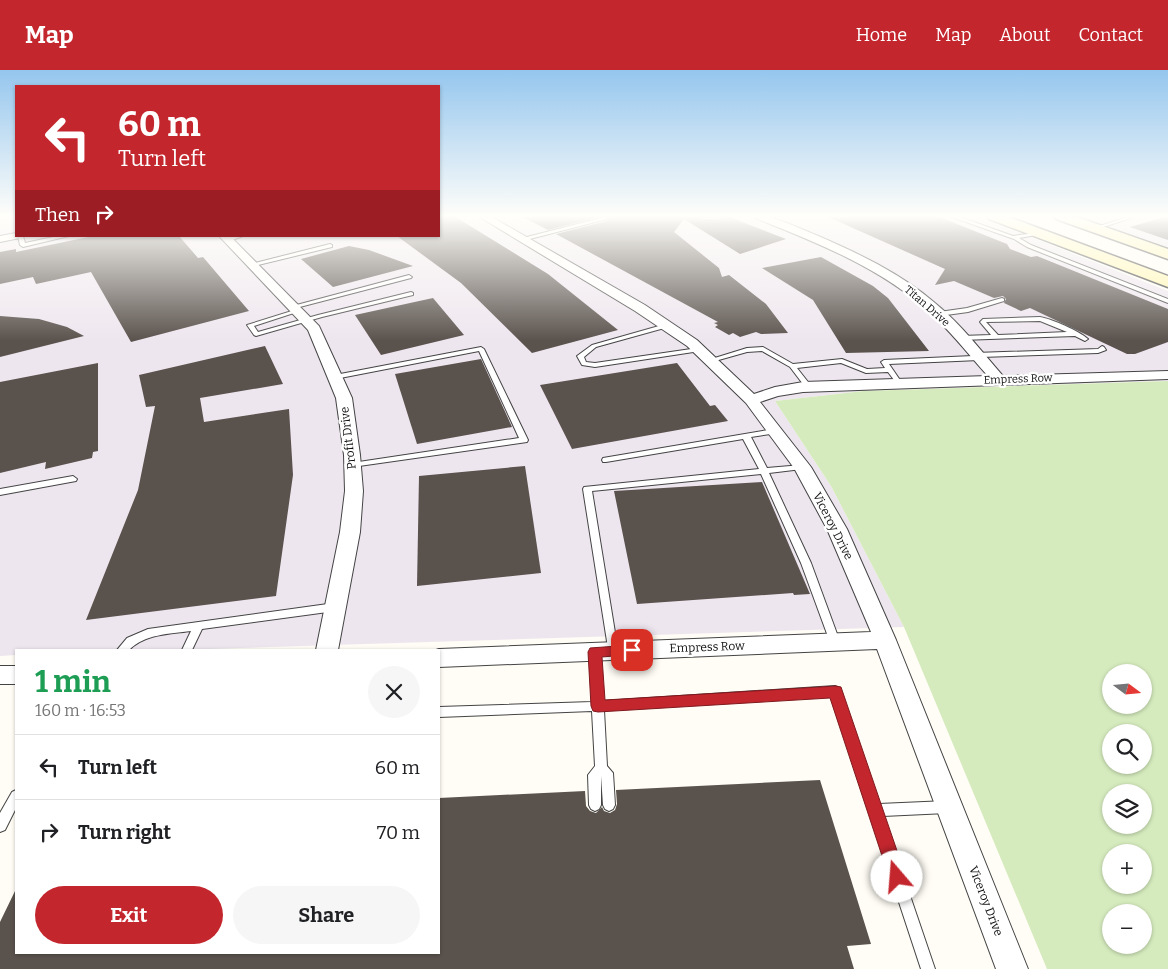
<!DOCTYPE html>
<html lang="en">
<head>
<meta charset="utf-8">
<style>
	body { margin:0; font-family:Bitter,serif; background:#f6f6f6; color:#202124; height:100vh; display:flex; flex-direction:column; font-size:19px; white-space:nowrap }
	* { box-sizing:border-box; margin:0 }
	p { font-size:16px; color:#757577 }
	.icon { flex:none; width:28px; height:28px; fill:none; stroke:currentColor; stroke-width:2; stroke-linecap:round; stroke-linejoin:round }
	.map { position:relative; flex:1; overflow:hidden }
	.side { position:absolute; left:15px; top:579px; width:425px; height:305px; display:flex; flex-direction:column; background:#fff; border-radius:0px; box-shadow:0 1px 4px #0004 }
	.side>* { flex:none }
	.hud { position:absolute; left:15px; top:15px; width:425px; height:152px; border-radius:0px; box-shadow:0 1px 4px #0004; background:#c4262e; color:#fff; overflow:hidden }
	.needle { width:32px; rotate:106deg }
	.controls { position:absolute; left:1102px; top:594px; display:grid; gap:10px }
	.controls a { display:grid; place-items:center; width:50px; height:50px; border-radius:50%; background:#fff; box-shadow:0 1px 4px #0004; font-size:25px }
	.pin { position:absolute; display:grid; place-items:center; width:42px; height:42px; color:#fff; margin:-21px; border-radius:10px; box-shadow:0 2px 8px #0006 }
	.me { position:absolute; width:55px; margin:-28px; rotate:342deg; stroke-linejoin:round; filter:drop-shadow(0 0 4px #0008) }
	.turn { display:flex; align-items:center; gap:18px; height:105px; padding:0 20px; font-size:22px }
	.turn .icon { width:65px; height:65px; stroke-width:2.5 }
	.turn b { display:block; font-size:35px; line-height:42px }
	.then { display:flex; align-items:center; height:48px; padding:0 20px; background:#0003; gap:10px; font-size:19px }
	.round { display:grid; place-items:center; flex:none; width:52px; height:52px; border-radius:26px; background:#f6f6f6 }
	.summary { display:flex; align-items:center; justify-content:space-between; height:85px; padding:0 20px }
	h1 { font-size:30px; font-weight:700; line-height:38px; color:#1e9e55 }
	.primary-button { display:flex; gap:10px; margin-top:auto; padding:10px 20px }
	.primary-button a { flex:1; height:58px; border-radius:30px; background:#c4262e; color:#fff; font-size:20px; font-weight:700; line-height:58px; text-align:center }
	.primary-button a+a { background:#f6f6f6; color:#202124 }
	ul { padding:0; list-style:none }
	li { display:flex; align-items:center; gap:15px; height:65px; padding:0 20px; border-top:1px solid #e0e0e0 }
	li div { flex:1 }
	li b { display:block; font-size:19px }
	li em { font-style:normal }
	header { display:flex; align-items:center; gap:30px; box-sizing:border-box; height:70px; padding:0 25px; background:#c4262e; color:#fff }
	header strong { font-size:24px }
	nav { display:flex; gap:28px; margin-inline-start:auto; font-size:18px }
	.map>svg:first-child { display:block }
	.industrial { fill:#eee6ef }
	.green { fill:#d5ebbd; fill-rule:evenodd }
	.building { fill:#5a524d }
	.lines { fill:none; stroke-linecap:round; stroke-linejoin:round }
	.service-casing { stroke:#444; stroke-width:2 }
	.minor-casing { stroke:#444; stroke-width:2 }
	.secondary-casing { stroke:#333; stroke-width:3 }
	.service { fill:#fff; fill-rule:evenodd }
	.minor { fill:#fff; fill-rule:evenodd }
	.secondary { fill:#fff6b0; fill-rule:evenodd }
	.route { fill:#c4262e; stroke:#7f191e }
	.labels { text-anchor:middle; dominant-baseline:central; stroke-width:5; stroke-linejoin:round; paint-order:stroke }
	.far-street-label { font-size:11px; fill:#111; stroke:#fff }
	.street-label { font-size:12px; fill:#111; stroke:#fff }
</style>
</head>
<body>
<header>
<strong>Map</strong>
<nav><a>Home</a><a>Map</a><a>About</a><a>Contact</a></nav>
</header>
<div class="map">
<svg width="1168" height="899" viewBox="0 0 1168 899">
	<rect width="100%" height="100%" fill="#fffdf5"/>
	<g class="industrial">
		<polygon points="0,146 16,146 16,166 439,166 439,146 977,146 1168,221 1168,311 864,321 775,331 831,416 904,557 178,580 16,580 16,585 0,586"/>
		<polygon points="1079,146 1168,146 1168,177"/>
	</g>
	<path class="green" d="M1168,311V899H1047L904,557L831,416L775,331L864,321ZM1111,602H1144V635H1111ZM1111,662H1144V695H1111ZM1111,722H1144V755H1111ZM1111,782H1144V815H1111ZM1111,842H1144V875H1111Z"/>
	<g class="building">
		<polygon points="439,146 454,146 548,204 618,260 532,283 461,213 397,166 439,166"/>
		<polygon points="521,146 603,146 548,160"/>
		<polygon points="606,146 698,146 702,149 719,149 723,146 727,146 786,169 740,184 684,149 674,162 719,198 722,207 729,205 766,234 788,263 761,264 756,262 740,267 733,263 729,265 715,257 718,255 714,253 718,252 556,164 607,151 609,148"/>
		<polygon points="826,146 937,146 1007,174 1010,179 1031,187 1037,186 1168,239 1168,272 1135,284 1127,284 1030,238 1021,241 1004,233 1006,229 1003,226 994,228 954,211 935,215 945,199"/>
		<polygon points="1168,146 1168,170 1130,157"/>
		<polygon points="93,166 179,166 198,188 203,187 249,241 131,272 91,202 36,214 33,207 0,214 0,182 16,179 16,182"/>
		<polygon points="349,176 369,180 413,196 333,217 301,189"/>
		<polygon points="821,187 873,216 888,228 929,281 846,283 813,230 762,198"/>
		<polygon points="433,228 464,265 381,285 355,245"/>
		<polygon points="0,246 39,249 67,257 84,266 0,287"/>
		<polygon points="265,276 283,314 200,328 204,352 289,339 293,405 276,526 86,550 138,420 155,336 146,337 139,305"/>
		<polygon points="481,289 512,357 417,374 395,304"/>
		<polygon points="98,293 98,381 93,382 92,388 45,399 46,392 0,403 0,312"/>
		<polygon points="677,293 710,336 715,335 728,351 572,379 540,315"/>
		<polygon points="525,396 541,503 417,516 419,406"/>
		<polygon points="762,412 810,524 794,525 793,523 637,534 614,421"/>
		<polygon points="820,710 871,874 847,876 854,899 0,899 0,852 16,819 16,882 439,882 439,728 585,721 586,736 590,741 596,743 602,737 604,741 610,743 615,740 617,734 616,720"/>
	</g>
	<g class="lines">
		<defs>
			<g id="service">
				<polygon points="700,146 721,146 719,147 702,147"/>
				<polygon points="772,146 781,146 766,149 764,148"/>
				<polygon points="952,146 957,146 1013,166 1042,162 1042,164 1019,168 1031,175 1168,229 1168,233 1027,177 1014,169 952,147"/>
				<polygon points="1131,146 1137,146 1097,159 1093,158"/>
				<polygon points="605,147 607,148 607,149 522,171 519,169"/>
				<polygon points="18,166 23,166 25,173 58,166 69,166 23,177 20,175"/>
				<polygon points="235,166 243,166 227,172 224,170"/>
				<polygon points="330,174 332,175 332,177 250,197 247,195"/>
				<polygon points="409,205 412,207 411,208 292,239 289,237"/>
				<polygon points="411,222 413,223 413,225 322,247 256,266 254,265 247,255 295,240 300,241 254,256 258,262 318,245"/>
				<polygon points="1002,228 1004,229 1004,231 968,242 939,246 936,244 939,242 967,238"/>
				<path d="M1040,247C1052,249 1079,261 1088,269L1085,271L1075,266L961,270L958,268L961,266L991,265L980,252L983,249ZM1040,251L1067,262L998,265L986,252Z"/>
				<polygon points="666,254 668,255 668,257 596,277 584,287 586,292 595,293 698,278 701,280 700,281 595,297 582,295 577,286 592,275"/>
				<polygon points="1102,276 1104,277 1106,280 1098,283 981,287 981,289 979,290 889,294 902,313 899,315 897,314 888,302 866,303 841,293 797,298 812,317 808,319 806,318 790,297 762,281 747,282 708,293 705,291 747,278 763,277 793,294 842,289 867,299 885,298 881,292 884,290 973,286 973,284 975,283 1098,279"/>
				<polygon points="481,277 484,279 528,370 527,372 352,397 349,397 348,395 349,393 352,393 519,368 479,281 335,309 332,307 335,305"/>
				<polygon points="774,359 777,359 778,361 777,363 751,367 767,398 802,395 806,397 802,399 769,403 811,493 840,572 839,575 835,576 831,575 830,572 801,493 761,404 592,421 618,581 617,584 613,585 609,584 583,419 584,417 759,399 743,369 606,392 603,392 602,390 603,388"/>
				<polygon points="73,406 77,409 76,411 0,425 0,419"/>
				<path d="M335,533L338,534L340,537L338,540L335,541L202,559L192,580H182L191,561C169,564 145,564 129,580H117L127,568L148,559Z"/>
				<polygon points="595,578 599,579 600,582 603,631 835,616 839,618 879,734 947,731 951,733 953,737 951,741 947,743 883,746 935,899 921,899 831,626 604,640 607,696 613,703 615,735 613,739 609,741 605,739 603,735 601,706 601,735 599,739 595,741 591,739 589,735 588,705 595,696 592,641 439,647 439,637 592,632 590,582 591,579"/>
				<polygon points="16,720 16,738 5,760 0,762 0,743 12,722"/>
			</g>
			<g id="minor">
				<path d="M478,146H490L645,235L697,270L754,324L775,317L803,312L988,306C968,284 949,259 926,239C877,196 815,172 755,148L754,146C776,146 796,157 816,165C858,183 900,203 935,233C961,254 981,281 1003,306L1168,301V309L803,322L778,326L760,332L811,397L847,459L896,570L1028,899H996L877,579L439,597V580H436L439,579L871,562L827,459L794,398L746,333L687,276L635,241Z"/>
				<polygon points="16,163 16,166 21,166 20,168 0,172 0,166"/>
				<polygon points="219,166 230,166 319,256 352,328 360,385 363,421 360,462 338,580 316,580 340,462 345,421 344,385 336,328 308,260"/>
				<rect x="0" y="596" width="16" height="18"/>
			</g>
			<g id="secondary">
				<polygon points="987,146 1006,146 1168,206 1168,217 989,149"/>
				<polygon points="1054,146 1074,146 1168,179 1168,189 1056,149"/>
			</g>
		</defs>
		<use href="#service" class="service-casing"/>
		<use href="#minor" class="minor-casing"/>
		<use href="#secondary" class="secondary-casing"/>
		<use href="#service" class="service"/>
		<use href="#minor" class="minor"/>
		<use href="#secondary" class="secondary"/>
	</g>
	<linearGradient id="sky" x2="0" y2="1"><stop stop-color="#95c6ee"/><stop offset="0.54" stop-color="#fffefa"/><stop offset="1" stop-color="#fffefa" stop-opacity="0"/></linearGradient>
	<rect width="1168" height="271" fill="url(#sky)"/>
	<polygon class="route" points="632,575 637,576 639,580 637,584 602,587 605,630 836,616 841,617 906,807 903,813 897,816 891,813 889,807 830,628 598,642 593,641 591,636 588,582 590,578"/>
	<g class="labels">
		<g class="far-street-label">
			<text transform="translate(927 236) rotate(41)">Titan Drive</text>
			<text transform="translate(1018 309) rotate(-2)">Empress Row</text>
		</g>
		<g class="street-label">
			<text transform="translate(348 368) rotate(-97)">Profit Drive</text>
			<text transform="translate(833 456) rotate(63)">Viceroy Drive</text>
			<text transform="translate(707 577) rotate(-2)">Empress Row</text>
			<text transform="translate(986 831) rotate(69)">Viceroy Drive</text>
		</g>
	</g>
</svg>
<div class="controls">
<a><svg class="needle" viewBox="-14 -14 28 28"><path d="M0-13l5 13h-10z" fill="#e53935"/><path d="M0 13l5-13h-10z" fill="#757577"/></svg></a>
<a><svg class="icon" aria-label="search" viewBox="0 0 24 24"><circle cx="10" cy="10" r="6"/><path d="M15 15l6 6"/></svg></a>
<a><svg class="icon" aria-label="layers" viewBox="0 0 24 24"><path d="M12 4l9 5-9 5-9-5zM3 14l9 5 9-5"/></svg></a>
<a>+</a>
<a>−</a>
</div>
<div class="pin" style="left:632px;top:580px;background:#d93025"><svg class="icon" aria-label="arrive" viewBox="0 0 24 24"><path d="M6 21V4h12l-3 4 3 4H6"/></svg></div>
<svg class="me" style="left:897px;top:807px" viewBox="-20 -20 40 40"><circle r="19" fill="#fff"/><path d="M0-13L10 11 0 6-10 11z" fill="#c4262e"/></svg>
<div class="hud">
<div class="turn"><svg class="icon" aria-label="left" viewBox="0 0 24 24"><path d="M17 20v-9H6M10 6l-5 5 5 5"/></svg><div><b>60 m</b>Turn left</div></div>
<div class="then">Then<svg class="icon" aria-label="right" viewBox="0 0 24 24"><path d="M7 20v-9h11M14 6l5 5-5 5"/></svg></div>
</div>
<section class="side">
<div class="summary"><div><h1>1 min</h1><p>160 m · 16:53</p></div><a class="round"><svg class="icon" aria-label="close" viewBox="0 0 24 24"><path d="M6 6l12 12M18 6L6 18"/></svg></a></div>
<ul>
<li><svg class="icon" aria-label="left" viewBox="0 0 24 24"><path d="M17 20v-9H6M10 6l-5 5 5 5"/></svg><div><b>Turn left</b></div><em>60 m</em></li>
<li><svg class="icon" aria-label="right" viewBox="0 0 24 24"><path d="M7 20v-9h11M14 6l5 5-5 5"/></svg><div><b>Turn right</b></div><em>70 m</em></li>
</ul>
<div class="primary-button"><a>Exit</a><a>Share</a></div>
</section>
</div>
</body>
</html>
